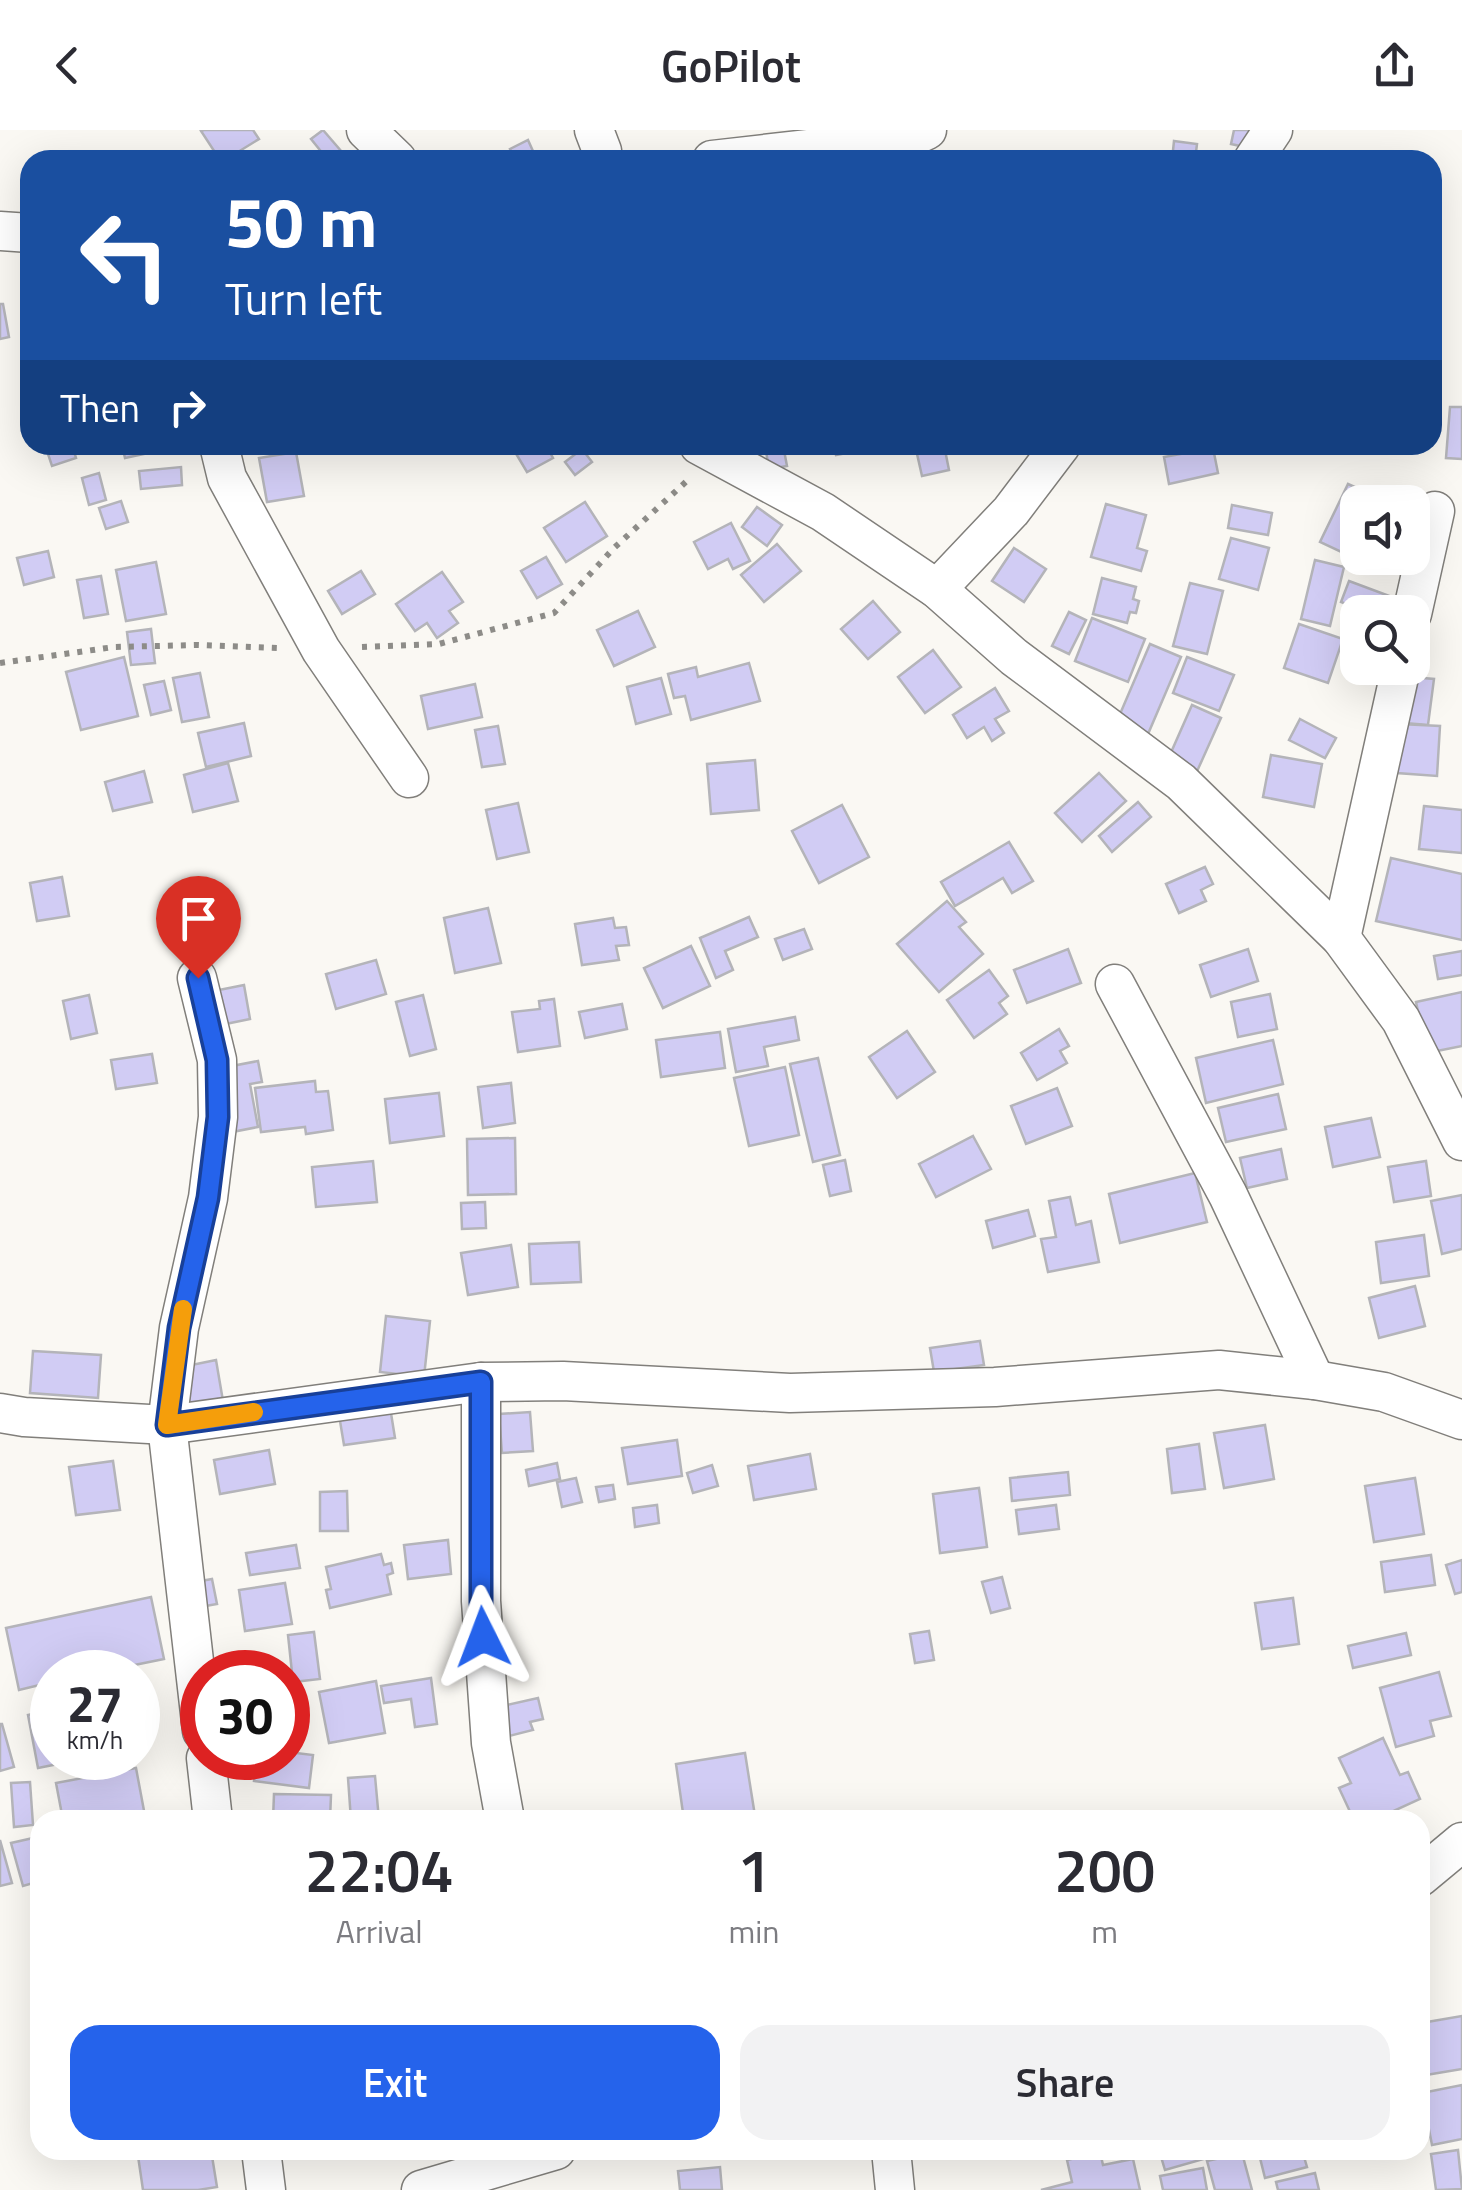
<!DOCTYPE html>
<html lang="en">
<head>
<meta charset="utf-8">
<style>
	body { margin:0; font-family:"Titillium Web",sans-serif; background:#f2f2f3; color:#2b2b33; height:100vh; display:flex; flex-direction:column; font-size:38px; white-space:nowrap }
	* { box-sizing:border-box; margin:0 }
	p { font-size:32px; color:#7c7c81 }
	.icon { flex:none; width:55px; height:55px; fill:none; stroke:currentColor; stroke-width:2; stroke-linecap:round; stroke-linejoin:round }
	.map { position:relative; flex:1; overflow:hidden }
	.drawer { position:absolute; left:30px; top:1680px; width:1400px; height:350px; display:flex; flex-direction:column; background:#fff; border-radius:30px; box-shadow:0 10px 40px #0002 }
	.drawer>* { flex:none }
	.guide { position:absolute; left:20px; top:20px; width:1422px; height:305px; border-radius:30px; box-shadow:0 10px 40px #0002; background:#1a4fa0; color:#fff; overflow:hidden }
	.tools { position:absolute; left:1340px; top:355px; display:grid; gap:20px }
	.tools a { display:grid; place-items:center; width:90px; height:90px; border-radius:20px; background:#fff; box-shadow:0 10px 40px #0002; font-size:50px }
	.speed { position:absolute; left:30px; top:1520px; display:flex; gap:20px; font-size:50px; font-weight:700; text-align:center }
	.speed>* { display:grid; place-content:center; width:130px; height:130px; border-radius:50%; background:#fff; box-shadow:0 10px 40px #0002; line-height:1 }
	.speed small { font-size:25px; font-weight:400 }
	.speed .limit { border:15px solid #d22; background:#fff; color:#111 }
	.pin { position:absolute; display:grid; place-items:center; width:85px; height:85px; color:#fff; margin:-102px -42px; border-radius:50% 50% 50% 0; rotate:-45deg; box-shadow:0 0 10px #0007 }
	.pin .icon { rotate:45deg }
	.me { position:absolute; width:110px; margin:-55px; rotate:357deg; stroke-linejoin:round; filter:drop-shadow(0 0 8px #0008) }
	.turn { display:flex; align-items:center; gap:35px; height:210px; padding:0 40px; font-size:45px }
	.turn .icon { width:130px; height:130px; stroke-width:2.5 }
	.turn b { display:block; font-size:70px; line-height:85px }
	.then { display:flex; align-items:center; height:95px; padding:0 40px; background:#0003; gap:20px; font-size:38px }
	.eta { display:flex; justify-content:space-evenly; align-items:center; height:170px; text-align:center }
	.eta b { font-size:60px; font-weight:600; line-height:70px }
	.primary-button { display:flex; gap:20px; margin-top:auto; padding:20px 40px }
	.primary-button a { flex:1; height:115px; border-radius:30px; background:#2563eb; color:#fff; font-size:40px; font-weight:600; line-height:115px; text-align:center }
	.primary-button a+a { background:#f2f2f3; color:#2b2b33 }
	header { display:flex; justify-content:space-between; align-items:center; height:130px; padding:0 40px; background:#fff; font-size:45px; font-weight:600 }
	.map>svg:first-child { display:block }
	.building { fill:#d1ccf4; stroke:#b4b4b9; stroke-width:2.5 }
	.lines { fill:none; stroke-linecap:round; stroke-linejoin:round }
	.street-casing { stroke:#817f7b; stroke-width:41 }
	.path { stroke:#8d8c88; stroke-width:6; stroke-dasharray:5 8; stroke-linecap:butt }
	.street { stroke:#fff; stroke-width:38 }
	.route-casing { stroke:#184099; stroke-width:25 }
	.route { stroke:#2563eb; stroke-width:18 }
	.slow { stroke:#f59e0b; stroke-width:18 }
</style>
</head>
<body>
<header><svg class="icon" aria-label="back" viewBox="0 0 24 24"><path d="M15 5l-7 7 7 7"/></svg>GoPilot<svg class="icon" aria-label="share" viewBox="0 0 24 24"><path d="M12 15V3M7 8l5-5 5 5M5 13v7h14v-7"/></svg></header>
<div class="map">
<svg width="1462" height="2060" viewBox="0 0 1462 2060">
	<rect width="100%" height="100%" fill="#faf8f3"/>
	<g class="building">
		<polygon points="204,0 253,0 259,9 225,30 220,30 201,1"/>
		<polygon points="323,0 342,22 332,30 328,30 311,9"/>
		<polygon points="1234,0 1252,0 1249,18 1231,14"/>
		<polygon points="528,10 537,30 515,30 510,19"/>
		<polygon points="1174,11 1197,14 1195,30 1172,30"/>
		<polygon points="0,174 3,174 9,207 0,209"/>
		<polygon points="1450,277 1462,277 1462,329 1446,328"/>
		<polygon points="45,315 72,315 76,328 52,336"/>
		<polygon points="122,315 172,315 172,318 125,328"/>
		<polygon points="528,315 546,315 553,328 527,342 515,322"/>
		<polygon points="765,315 783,315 787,336 769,339"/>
		<polygon points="834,315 867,315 868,319 836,325"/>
		<polygon points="915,315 944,315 949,340 922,346"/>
		<polygon points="1213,318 1218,343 1169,354 1164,327"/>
		<polygon points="582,319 592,332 575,345 565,332"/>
		<polygon points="296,322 304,366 267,372 259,328"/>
		<polygon points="181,337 182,355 141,359 139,341"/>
		<polygon points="99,343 106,370 89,375 82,348"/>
		<polygon points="1348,354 1388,372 1358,372 1358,428 1370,428 1367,434 1320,412"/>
		<polygon points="121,371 128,392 106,399 99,378"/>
		<polygon points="585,372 607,406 566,432 544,398"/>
		<polygon points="1106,374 1146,385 1137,418 1147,421 1141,441 1091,427"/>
		<polygon points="1232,375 1272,383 1268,405 1228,398"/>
		<polygon points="757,377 782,395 767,416 742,397"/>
		<polygon points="731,393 750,431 733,439 728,429 708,439 694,412"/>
		<polygon points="1231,408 1269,418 1258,460 1219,449"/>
		<polygon points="777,414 801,441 764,472 741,445"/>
		<polygon points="1014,418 1046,439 1024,472 992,451"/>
		<polygon points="48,421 54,447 24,455 17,428"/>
		<polygon points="546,427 562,454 537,468 521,441"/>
		<polygon points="1315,430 1344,437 1330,496 1301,489"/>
		<polygon points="156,432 166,484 126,491 116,440"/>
		<polygon points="361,441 375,464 342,484 328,461"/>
		<polygon points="442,442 463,472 449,481 458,493 437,508 427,493 415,501 396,474"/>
		<polygon points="101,446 108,484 84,488 77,450"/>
		<polygon points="1102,448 1136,457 1133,469 1139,471 1136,483 1130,482 1127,493 1093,484"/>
		<polygon points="1349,451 1392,467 1386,482 1367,482 1341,472"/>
		<polygon points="1190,453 1223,461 1207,524 1173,516"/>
		<polygon points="873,471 900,502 868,529 841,499"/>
		<polygon points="638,481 655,517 614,536 597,500"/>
		<polygon points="1069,482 1086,490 1069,524 1052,516"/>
		<polygon points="1092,488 1145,509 1128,552 1075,531"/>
		<polygon points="1299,494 1343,509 1328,553 1284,538"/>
		<polygon points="151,499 155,533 131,535 127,502"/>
		<polygon points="1150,514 1181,527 1148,604 1117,591"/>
		<polygon points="933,520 961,557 925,583 898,547"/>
		<polygon points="124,527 138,586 81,600 66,542"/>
		<polygon points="1187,527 1234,545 1219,581 1173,563"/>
		<polygon points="749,533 760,571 691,590 685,566 674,568 668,544 696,537 698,547"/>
		<polygon points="200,543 209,587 182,592 173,548"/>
		<polygon points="1411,547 1434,549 1428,595 1405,593"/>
		<polygon points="661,548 671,584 636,594 627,557"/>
		<polygon points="164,551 171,580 151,585 144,555"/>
		<polygon points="475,554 482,587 428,599 421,566"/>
		<polygon points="995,558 1009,581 995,589 1004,603 992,611 984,597 967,608 953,585"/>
		<polygon points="1192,575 1221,588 1194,648 1165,636"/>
		<polygon points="1300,589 1336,608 1325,628 1289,610"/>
		<polygon points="244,593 251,626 206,637 198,603"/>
		<polygon points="1400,594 1440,596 1437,646 1397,643"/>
		<polygon points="498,596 505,634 482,637 475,600"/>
		<polygon points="1271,625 1322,634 1314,677 1263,667"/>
		<polygon points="755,630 759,680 711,684 707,634"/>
		<polygon points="228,633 238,671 193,682 184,645"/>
		<polygon points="144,641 152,672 113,681 105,652"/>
		<polygon points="1099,643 1126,671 1082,712 1055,683"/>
		<polygon points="1138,672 1151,687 1112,722 1099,706"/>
		<polygon points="518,673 529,722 497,729 486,680"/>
		<polygon points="842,675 869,727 819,753 792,701"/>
		<polygon points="1424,676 1462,680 1462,723 1419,719"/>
		<polygon points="1009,712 1033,751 1012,763 1003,748 955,776 941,752"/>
		<polygon points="1391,728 1462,744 1462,810 1376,791"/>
		<polygon points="1205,737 1213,754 1201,760 1206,771 1179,783 1166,754"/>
		<polygon points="62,747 69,786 37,791 30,753"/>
		<polygon points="947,771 966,792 959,797 983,824 939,862 897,814"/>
		<polygon points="488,778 501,833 455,843 444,788"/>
		<polygon points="749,787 758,807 725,821 733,840 716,848 700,808"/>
		<polygon points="613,788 615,798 626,797 629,815 616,816 619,830 582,835 575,794"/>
		<polygon points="804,799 812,819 783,830 775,809"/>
		<polygon points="691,816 710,856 663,878 644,838"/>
		<polygon points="1068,819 1081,853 1027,873 1014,840"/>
		<polygon points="1248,819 1258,851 1211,867 1200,835"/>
		<polygon points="1462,821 1462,845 1438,849 1434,826"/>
		<polygon points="376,830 386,864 336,879 326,844"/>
		<polygon points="989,840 1008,866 999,873 1007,884 974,908 947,870"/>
		<polygon points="244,855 250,889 216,896 209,862"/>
		<polygon points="1462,862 1462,916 1427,923 1416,872"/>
		<polygon points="1270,864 1277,899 1238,907 1231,872"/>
		<polygon points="89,865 97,903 71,909 63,871"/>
		<polygon points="423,865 436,919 410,926 396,872"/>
		<polygon points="554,869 560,916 518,922 512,882 540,879 539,871"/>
		<polygon points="622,874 627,899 585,908 579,882"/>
		<polygon points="795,887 799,910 764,917 768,936 736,942 728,899"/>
		<polygon points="1059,899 1069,916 1060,921 1067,933 1037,950 1021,923"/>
		<polygon points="907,901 935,942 897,968 869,927"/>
		<polygon points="720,902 725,938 661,947 656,910"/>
		<polygon points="1273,910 1283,954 1206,973 1196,928"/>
		<polygon points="152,924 157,953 116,959 111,930"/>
		<polygon points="818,928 840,1025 813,1032 790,934"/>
		<polygon points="258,931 262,952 250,954 258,997 217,1005 206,941"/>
		<polygon points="785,937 799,1005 749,1016 734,948"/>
		<polygon points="315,951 316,962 328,961 333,1000 306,1004 305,997 261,1002 255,958"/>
		<polygon points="511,953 515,993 483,998 478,957"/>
		<polygon points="1057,958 1072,996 1026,1014 1011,976"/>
		<polygon points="439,963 444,1006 390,1013 385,969"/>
		<polygon points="1278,964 1286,999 1226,1012 1218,978"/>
		<polygon points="1371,988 1380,1027 1333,1037 1325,997"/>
		<polygon points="973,1006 991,1039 936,1067 919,1034"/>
		<polygon points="515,1008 516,1064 468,1065 467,1009"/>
		<polygon points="1281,1019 1287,1049 1247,1058 1240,1028"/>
		<polygon points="845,1030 851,1061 830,1066 823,1035"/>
		<polygon points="373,1031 377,1072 316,1077 312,1037"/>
		<polygon points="1426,1031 1431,1066 1394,1072 1388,1037"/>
		<polygon points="1195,1043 1207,1092 1120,1113 1109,1064"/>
		<polygon points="1462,1065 1462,1119 1442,1124 1431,1071"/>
		<polygon points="1070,1067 1076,1095 1091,1091 1099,1132 1048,1142 1041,1109 1056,1107 1049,1071"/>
		<polygon points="485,1072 486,1098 462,1099 461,1073"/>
		<polygon points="1028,1080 1035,1106 993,1118 986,1091"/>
		<polygon points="1424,1105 1429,1146 1381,1153 1376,1112"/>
		<polygon points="579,1112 581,1152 531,1154 529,1114"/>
		<polygon points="511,1115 518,1157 468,1165 461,1123"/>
		<polygon points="1415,1156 1425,1196 1379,1208 1369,1168"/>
		<polygon points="386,1186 430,1191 424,1247 380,1242"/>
		<polygon points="980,1211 984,1235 934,1242 930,1218"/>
		<polygon points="33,1221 101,1225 98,1268 30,1263"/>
		<polygon points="216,1230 223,1271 179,1279 172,1239"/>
		<polygon points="390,1277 395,1308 344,1315 339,1285"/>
		<polygon points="530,1282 533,1321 502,1323 499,1284"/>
		<polygon points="1265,1295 1274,1349 1224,1358 1214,1303"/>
		<polygon points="677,1310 682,1346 628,1354 622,1318"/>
		<polygon points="1199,1314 1205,1359 1172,1363 1167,1319"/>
		<polygon points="269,1320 275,1354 220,1364 214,1330"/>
		<polygon points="810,1324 816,1359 754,1370 748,1336"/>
		<polygon points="113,1331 120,1380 76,1385 69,1337"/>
		<polygon points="557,1333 560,1349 529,1356 526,1340"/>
		<polygon points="712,1335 718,1356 693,1363 687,1343"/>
		<polygon points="1068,1342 1070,1365 1012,1371 1010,1348"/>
		<polygon points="576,1348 582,1372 562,1377 557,1352"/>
		<polygon points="1415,1348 1424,1404 1374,1412 1365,1356"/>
		<polygon points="613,1355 615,1369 599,1372 596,1357"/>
		<polygon points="979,1358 987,1417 940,1423 933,1364"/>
		<polygon points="347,1361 348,1401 320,1401 320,1362"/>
		<polygon points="657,1375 659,1393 635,1397 633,1378"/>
		<polygon points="1056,1375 1059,1399 1019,1404 1016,1380"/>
		<polygon points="448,1410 451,1444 408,1449 404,1415"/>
		<polygon points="296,1415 300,1438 250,1445 246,1423"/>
		<polygon points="381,1424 384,1435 391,1433 393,1443 387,1445 391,1464 330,1478 326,1460 331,1459 326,1437"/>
		<polygon points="1431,1425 1435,1455 1385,1462 1381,1432"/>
		<polygon points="1462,1430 1462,1462 1455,1464 1446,1435"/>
		<polygon points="1002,1447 1010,1478 991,1483 982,1452"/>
		<polygon points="212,1449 217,1474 177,1481 173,1456"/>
		<polygon points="285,1453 292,1494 245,1501 239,1460"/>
		<polygon points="151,1467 164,1529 100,1542 52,1542 52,1552 19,1560 6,1498"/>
		<polygon points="1293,1468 1299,1514 1262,1519 1255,1473"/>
		<polygon points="929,1501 934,1530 915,1533 910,1504"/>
		<polygon points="314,1502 320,1549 293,1552 288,1505"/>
		<polygon points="1406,1503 1411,1525 1353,1538 1348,1516"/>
		<polygon points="1439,1542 1451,1586 1430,1591 1434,1606 1396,1617 1380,1558"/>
		<polygon points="431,1548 437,1594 415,1597 411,1569 384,1573 381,1556"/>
		<polygon points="376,1551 385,1603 329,1613 319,1562"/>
		<polygon points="299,1555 306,1596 288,1599 288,1557"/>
		<polygon points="538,1568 543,1589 530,1592 533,1600 505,1607 498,1577"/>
		<polygon points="52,1580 52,1628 72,1628 73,1631 38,1638 28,1585"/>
		<polygon points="0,1594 2,1594 14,1637 0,1641"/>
		<polygon points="1383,1608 1400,1645 1408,1642 1420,1669 1374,1690 1360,1690 1357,1684 1352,1686 1339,1658 1351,1653 1339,1628"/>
		<polygon points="288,1622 313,1625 309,1658 254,1651 257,1628 288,1628"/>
		<polygon points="745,1623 755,1686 727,1690 684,1690 676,1634"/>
		<polygon points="136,1638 145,1686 124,1690 63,1690 56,1653"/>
		<polygon points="375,1646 379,1690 351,1690 348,1648"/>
		<polygon points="30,1652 33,1695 14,1697 11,1653"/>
		<polygon points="274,1664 331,1665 330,1690 273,1690"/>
		<polygon points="33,1708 40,1734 40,1751 23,1756 11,1713"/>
		<polygon points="0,1710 12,1753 0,1756"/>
		<polygon points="40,1792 40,1841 32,1794"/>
		<polygon points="1420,1870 1424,1870 1427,1892 1462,1886 1462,1939 1420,1946"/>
		<polygon points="1462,1955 1462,2009 1432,2015 1422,1963"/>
		<polygon points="172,2020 211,2020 217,2057 198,2060 143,2060 138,2026"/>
		<polygon points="1159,2020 1227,2020 1228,2022 1165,2040"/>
		<polygon points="1258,2020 1302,2020 1307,2037 1265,2048"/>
		<polygon points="1458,2020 1462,2059 1436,2060 1431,2024"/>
		<polygon points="1100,2022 1103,2035 1133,2029 1140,2060 1041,2060 1072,2052 1067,2030"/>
		<polygon points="1242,2023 1252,2060 1215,2060 1207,2031"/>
		<polygon points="720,2037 722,2060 680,2060 678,2041"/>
		<polygon points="1203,2038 1207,2060 1163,2060 1160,2046"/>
		<polygon points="1315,2043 1319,2060 1278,2060 1276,2052"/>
	</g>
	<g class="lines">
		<defs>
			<g id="street">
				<polyline points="366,0 397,30"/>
				<polyline points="594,0 602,21 603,30"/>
				<polyline points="712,30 912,7 927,0"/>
				<polyline points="1253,30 1273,0"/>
				<polyline points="0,101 30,103"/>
				<polyline points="219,315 227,348 321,520 409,648"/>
				<polyline points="699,315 823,382 937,459 1014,527 1181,652 1341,808 1401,890 1462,1011"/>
				<polyline points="937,459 1011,381 1061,315"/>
				<polyline points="1412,484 1435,381"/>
				<polyline points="1341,808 1401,538"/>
				<polyline points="197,848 217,930 218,987 208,1068 179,1198 167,1295 202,1601"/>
				<polyline points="1115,854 1228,1065 1315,1250"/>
				<polyline points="481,1252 481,1471 491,1613 505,1690"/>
				<polyline points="0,1283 24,1287 167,1295 481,1252 563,1251 790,1263 995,1257 1219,1240 1315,1250 1384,1262 1462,1290"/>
				<polyline points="206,1628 213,1690"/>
				<polyline points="1420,1747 1462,1712"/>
				<polyline points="261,2020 266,2060"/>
				<polyline points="891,2020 895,2060"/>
				<polyline points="421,2060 556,2020"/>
			</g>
		</defs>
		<use href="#street" class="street-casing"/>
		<g class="path">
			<polyline points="362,517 439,514 554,483 614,418 689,349"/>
			<polyline points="0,533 114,517 198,515 279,518"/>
		</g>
		<use href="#street" class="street"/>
	</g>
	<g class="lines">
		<defs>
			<polyline id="route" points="198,848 217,930 218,987 208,1068 179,1198 167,1295 481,1252 481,1472 483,1507"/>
		</defs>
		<use href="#route" class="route-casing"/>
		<use href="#route" class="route"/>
		<polyline class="slow" points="183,1179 167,1295 254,1282"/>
	</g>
</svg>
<div class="tools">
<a><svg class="icon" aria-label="sound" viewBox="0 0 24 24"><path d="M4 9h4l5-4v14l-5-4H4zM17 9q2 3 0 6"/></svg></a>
<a><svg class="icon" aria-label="search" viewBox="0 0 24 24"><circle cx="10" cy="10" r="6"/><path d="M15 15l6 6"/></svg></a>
</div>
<div class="speed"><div>27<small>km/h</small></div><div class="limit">30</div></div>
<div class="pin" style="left:198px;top:848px;background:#d93025"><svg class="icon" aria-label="arrive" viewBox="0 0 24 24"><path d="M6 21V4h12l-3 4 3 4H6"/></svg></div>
<svg class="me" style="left:483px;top:1507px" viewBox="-20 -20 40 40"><path d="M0-17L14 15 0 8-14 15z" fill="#2563eb" stroke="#fff" stroke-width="4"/></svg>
<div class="guide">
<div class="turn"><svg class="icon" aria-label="left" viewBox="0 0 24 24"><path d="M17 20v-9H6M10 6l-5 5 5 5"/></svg><div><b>50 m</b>Turn left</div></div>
<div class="then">Then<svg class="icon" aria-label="right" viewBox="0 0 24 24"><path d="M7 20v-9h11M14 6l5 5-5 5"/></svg></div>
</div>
<section class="drawer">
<div class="eta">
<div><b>22:04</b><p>Arrival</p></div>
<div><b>1</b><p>min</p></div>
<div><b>200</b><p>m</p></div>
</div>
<div class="primary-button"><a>Exit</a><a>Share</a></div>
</section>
</div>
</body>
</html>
